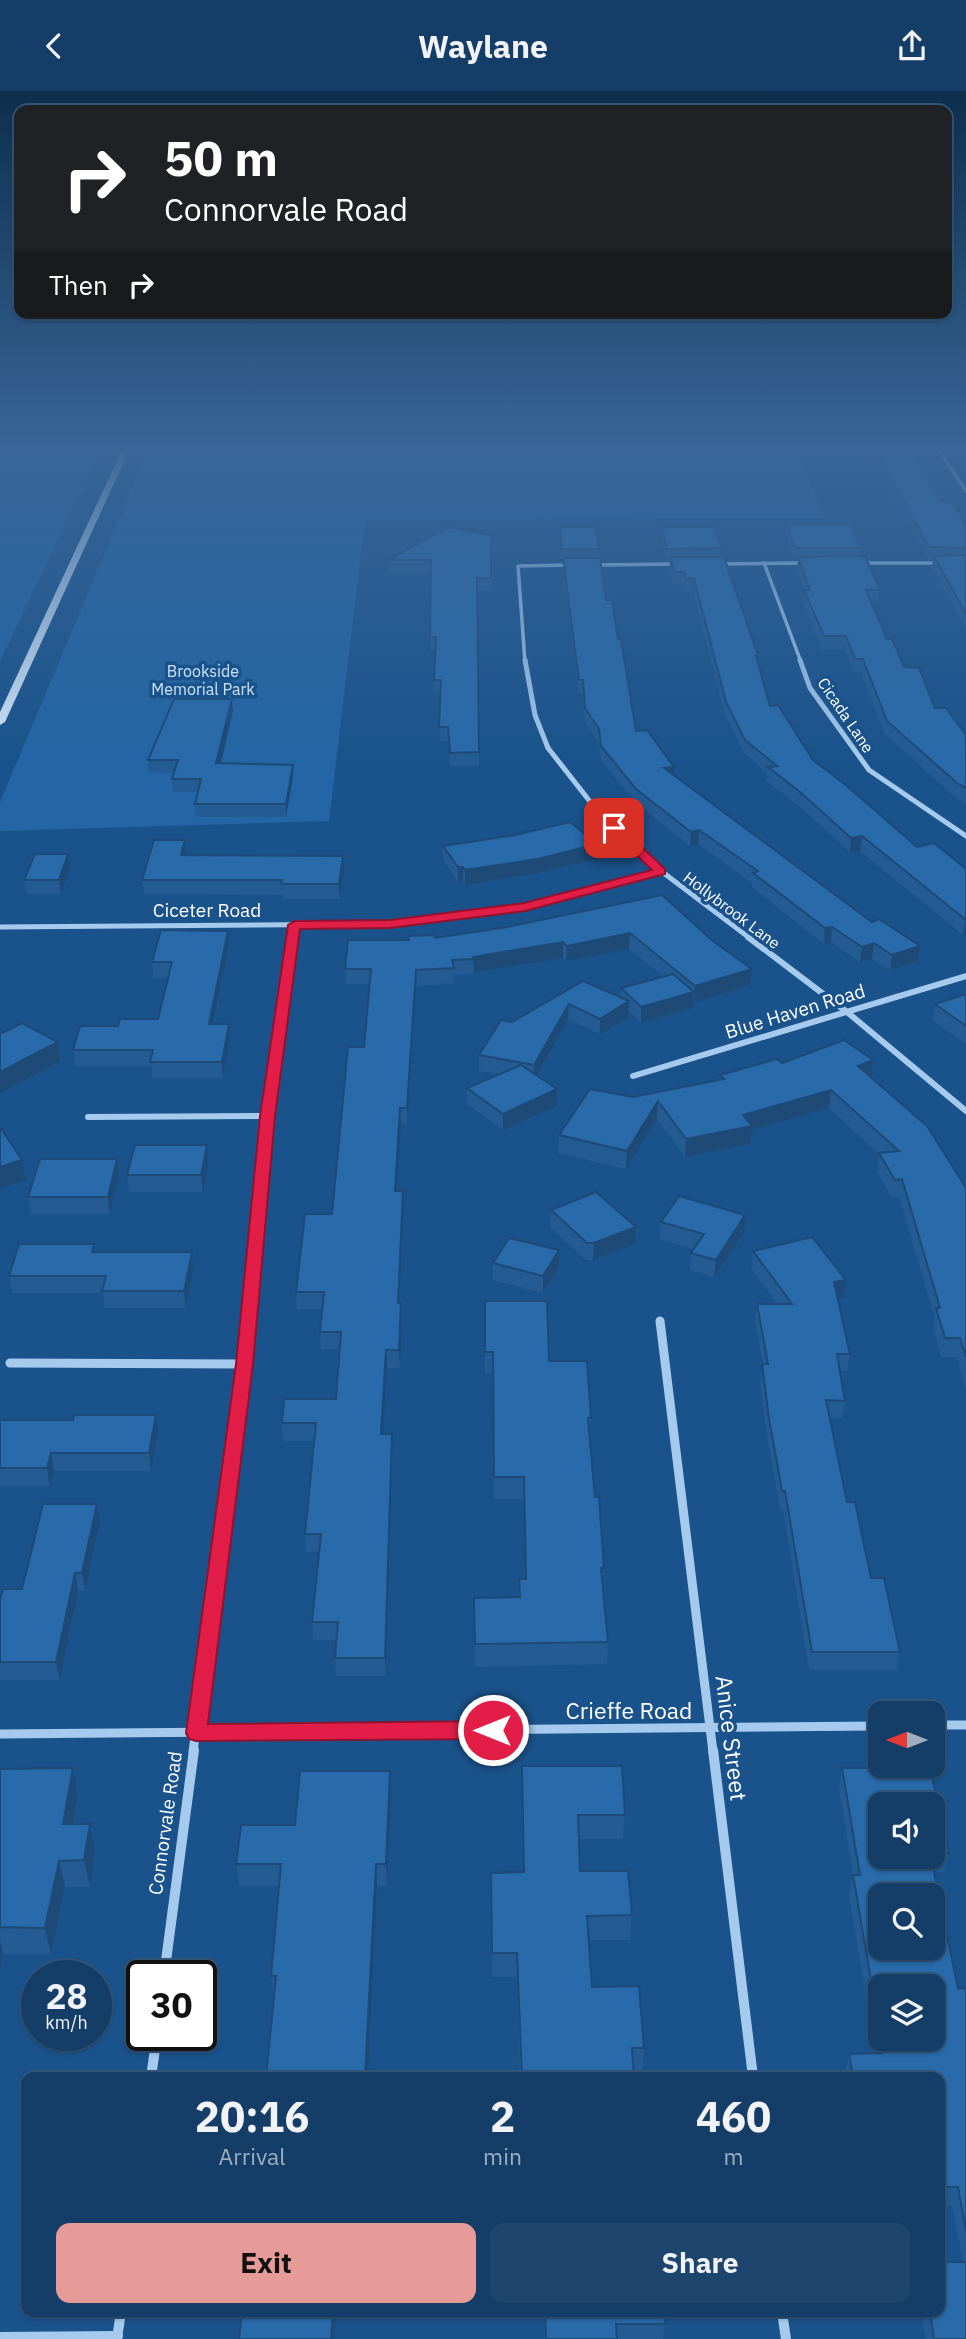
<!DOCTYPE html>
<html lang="en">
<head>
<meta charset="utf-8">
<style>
	body { margin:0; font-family:"IBM Plex Sans",sans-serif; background:#1d456e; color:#f1f3f6; height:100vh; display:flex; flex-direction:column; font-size:26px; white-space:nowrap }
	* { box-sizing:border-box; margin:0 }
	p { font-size:23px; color:#9daec0 }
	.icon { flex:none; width:38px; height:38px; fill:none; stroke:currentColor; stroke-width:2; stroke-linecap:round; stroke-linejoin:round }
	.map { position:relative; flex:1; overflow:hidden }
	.details { position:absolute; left:21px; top:1981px; width:924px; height:245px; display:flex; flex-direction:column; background:#143e68; border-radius:14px; box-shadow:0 2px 5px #0004,0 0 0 2px #33577c }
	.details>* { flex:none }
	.top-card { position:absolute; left:14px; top:14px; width:938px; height:214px; border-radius:14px; box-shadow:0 2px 5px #0004,0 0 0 2px #33577c; background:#202124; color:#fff; overflow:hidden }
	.needle { width:46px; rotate:270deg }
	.controls { position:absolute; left:868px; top:1610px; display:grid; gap:14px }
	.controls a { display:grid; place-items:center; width:77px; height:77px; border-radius:14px; background:#143e68; box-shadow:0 2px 5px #0004,0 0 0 2px #33577c; font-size:35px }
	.speed { position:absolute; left:21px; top:1869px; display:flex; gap:14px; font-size:35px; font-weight:700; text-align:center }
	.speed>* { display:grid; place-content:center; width:91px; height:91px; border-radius:50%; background:#143e68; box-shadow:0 2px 5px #0004,0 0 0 2px #33577c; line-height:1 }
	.speed small { font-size:18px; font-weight:400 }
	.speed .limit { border:4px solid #111; border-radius:10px; background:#fff; color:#111 }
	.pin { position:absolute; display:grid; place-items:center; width:60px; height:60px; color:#fff; margin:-30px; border-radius:14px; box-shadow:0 4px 10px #0006 }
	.me { position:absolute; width:77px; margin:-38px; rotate:270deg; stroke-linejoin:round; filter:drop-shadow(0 0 5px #0008) }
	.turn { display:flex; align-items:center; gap:24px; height:147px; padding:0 35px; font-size:32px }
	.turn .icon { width:91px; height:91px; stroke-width:2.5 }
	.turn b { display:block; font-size:49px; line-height:60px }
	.then { display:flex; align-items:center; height:66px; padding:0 35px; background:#0003; gap:14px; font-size:26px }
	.eta { display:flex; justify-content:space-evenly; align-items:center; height:119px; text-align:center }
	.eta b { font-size:42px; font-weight:700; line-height:49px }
	.button { display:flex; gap:14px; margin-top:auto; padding:14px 35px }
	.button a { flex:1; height:80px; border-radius:14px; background:#e69b98; color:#111; font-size:28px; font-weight:700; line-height:80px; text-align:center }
	.button a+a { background:#1d456e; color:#f1f3f6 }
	header { display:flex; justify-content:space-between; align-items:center; height:91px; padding:0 35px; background:#143e68; font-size:32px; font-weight:700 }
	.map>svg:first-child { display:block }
	.green { fill:#2365a5 }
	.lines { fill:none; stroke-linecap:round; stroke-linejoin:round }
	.street-far4 { stroke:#a6caed; stroke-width:3.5 }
	.street-far3 { stroke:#a6caed; stroke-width:5 }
	.street-far2 { stroke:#a6caed; stroke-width:6 }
	.street-far1 { stroke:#a6caed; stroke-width:9 }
	.street { stroke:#a6caed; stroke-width:10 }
	.secondary { fill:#d2e6fa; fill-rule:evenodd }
	.wall { fill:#235b92; fill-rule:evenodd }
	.shaded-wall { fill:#1d4a77 }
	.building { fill:#296aaa; stroke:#1d4a77; stroke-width:2; fill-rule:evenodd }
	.route { fill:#e11d48; stroke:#92132f; stroke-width:2 }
	.labels { text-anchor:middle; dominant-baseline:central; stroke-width:7; stroke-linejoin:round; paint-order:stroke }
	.far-park-label { font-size:16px; fill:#cbe3fa; stroke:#1a538b }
	.far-street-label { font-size:16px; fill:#fff; stroke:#1a538b }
	.street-label { font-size:19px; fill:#fff; stroke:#1a538b }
	.near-street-label { font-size:23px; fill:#fff; stroke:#1a538b }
</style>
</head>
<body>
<header><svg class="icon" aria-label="back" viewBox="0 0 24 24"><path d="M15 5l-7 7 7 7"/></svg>Waylane<svg class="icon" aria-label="share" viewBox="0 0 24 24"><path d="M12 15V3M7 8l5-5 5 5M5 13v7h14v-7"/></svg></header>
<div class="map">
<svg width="966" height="2248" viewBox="0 0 966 2248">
	<rect width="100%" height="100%" fill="#1a538b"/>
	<g class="green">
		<polygon points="0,355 103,355 0,570"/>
		<polygon points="150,355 794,355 826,428 365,429 329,730 0,740 0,711"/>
	</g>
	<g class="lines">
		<g class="street-far4">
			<polyline points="936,355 966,400"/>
			<polyline points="764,472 801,571"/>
			<polyline points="858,472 941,472"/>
			<polyline points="718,473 804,472"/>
			<polyline points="592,474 678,473"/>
			<polyline points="525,571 518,475 570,474"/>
		</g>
		<g class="street-far3">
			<polyline points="525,569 535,624 548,657 599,722 661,780 751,848"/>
			<polyline points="800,569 810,597 869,679 966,745"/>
			<polyline points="0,836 390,833 525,816 661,780"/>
			<polyline points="293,848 295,834"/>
		</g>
		<g class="street-far2">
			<polyline points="748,846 847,921 966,1020"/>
			<polyline points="633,985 966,885"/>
			<polyline points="88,1026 268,1025"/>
			<polyline points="251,1204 268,1025 293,846"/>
		</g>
		<g class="street-far1">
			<polyline points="660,1230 713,1661"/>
			<polyline points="10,1272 244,1273"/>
			<polyline points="933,1634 966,1634"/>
			<polyline points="0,1643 880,1635"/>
			<polyline points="193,1661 251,1202"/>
		</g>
		<g class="street">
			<polyline points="713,1659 753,1986"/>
			<polyline points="164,1885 194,1659"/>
			<polyline points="151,1986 157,1944"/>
			<polyline points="782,2221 786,2248"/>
			<polyline points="0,2246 118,2245"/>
			<polyline points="117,2247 121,2221"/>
		</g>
		<polygon class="secondary" points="124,355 131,355 5,631 0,634 0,621"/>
	</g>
	<g class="wall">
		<polygon points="858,355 909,355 941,411 966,435 966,539 932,477 933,468 928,468 874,368 865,356"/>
		<polygon points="953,355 966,355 966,367 962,367"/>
		<polygon points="787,434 861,457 860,465 880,499 878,511 872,511 887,548 904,576 935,617 966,644 966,713 955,706 885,643 861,581 854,581 845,558 822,558 802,511 804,499 805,499 797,478 798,469 794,469 786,445"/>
		<polygon points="560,436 599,458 598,467 606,509 618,548 636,640 673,684 918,870 890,879 872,868 860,871 831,851 824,853 752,796 752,792 698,753 690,755 636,712 601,669 599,652 585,631 582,602 579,602 563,479 563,470 562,470 560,447"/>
		<polygon points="662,436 721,457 720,466 758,565 758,572 770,615 813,669 917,756 966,778 966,843 963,844 860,760 850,761 799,715 766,690 767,682 744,662 725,624 693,500 685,500 683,493 673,493 669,478 670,470 667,470 661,448"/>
		<polygon points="491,444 491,500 477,500 479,675 450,675 448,650 440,650 440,602 434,602 435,559 430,559 431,481 389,481 389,469"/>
		<polygon points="232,608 233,620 221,672 293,686 286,726 196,726 195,713 198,701 173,701 172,688 174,682 149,681 148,669"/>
		<polygon points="443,755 597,768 538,782 465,794 463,790 458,791 443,769"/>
		<polygon points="186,764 344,779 340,808 282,808 282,804 144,803 142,789"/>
		<polygon points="70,777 61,803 27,803 24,789"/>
		<polygon points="662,804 714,851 752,878 750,894 693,910 693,917 641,931 628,920 628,926 600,943 568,928 537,985 557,998 557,1015 503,1039 467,1013 467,997 499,983 479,980 479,964 512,931 583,890 621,907 621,897 664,886 629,858 566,870 563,867 474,881 474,883 454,884 455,892 416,895 407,1033 401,1033 397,1100 404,1117 399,1212 401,1212 402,1229 400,1277 387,1277 383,1343 392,1343 392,1361 386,1585 336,1585 335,1567 337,1549 313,1549 312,1531 319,1461 306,1461 305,1443 314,1350 283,1350 282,1332 336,1308 340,1258 321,1258 320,1241 322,1218 297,1218 296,1201 332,1123 364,956 370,893 346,893 345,878 408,849 435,847 507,836"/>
		<polygon points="229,855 214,933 229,933 230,948 223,987 152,987 151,975 75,975 73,959 118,935 158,928 169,887 153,887 152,871"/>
		<polygon points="966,903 966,953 932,929 935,913"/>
		<polygon points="782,972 871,986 966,1097 966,1298 957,1266 941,1266 933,1236 935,1228 899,1106 892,1107 877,1080 879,1063 829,1017 752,1039 750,1053 685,1066 657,1028 626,1078 558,1062 559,1044 633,1006 719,989 720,984"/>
		<polygon points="209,1070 203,1101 129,1101 127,1084"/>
		<polygon points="119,1084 110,1123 31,1123 28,1106"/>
		<polygon points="551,1119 636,1136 635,1153 593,1169 586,1169 550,1136"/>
		<polygon points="661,1131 744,1141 714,1186 690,1179 691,1162 694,1158 659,1148"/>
		<polygon points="559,1159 559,1176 543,1202 493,1189 493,1172"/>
		<polygon points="753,1160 846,1189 843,1206 837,1207 850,1263 847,1280 840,1280 845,1310 842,1327 830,1327 847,1411 871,1487 900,1561 897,1579 809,1579 783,1418 780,1418 767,1345 760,1291 763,1273 755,1230 757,1213 777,1213 751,1177"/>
		<polygon points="96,1161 193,1178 186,1217 105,1217 103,1202 12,1202 9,1185"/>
		<polygon points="485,1210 549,1270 591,1327 590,1347 595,1406 604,1477 603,1492 608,1551 607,1573 475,1576 474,1507 518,1506 519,1488 525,1488 524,1408 494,1408 493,1282 485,1282"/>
		<polygon points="0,1329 158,1342 151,1380 54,1380 50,1395 0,1395"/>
		<polygon points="100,1430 85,1500 78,1500 60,1589 0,1589 0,1509 22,1498"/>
		<polygon points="522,1675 625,1724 623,1748 579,1748 580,1780 632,1824 630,1849 589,1849 592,1896 644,1957 642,1981 633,1981 634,1986 520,1986 517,1886 492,1886 491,1782 523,1781"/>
		<path d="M842,1677H930L949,1762L944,1781H934L958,1898L965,1897L966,1900V2248H926L921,2221H940V2171H963L952,2115H940V1986H846L845,1982L849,1963L874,1962L866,1921L867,1912L849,1804L853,1784L839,1697ZM880,1713H933V1766H880ZM880,1804H933V1857H880ZM880,1895H933V1948H880Z"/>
		<polygon points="0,1678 78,1704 73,1733 95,1759 90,1796 65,1796 51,1863 3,1863 0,1878"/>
		<polygon points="390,1680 391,1702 387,1795 377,1795 368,1986 266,1986 274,1907 271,1885 279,1795 239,1795 236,1773 295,1734"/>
		<polygon points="544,2221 664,2221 665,2233 663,2248 544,2248"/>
	</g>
	<g class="shaded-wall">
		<polygon points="232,608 233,620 218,684 216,672"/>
		<polygon points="293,674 293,686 286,726 286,713"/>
		<polygon points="674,676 673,690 664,677"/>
		<polygon points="699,739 698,753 690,755 691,741"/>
		<polygon points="862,745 860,760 850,761 851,747"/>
		<polygon points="185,749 187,763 183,778 181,764"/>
		<polygon points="597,753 597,768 538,782 465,794 465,779"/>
		<polygon points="68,763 70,777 61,803 59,789"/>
		<polygon points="343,765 344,779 340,808 339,793"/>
		<polygon points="458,776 463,776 463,790 458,791"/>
		<polygon points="965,829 966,843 963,844"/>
		<polygon points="832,836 831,851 824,853 825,837"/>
		<polygon points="228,840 229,855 210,948 209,933"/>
		<polygon points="630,842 629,858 566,870 567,855"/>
		<polygon points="563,851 563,867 474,881 473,866"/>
		<polygon points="874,852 872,868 860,871 862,856"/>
		<polygon points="920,855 918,870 890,879 892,864"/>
		<polygon points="752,878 750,894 694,911 695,895"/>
		<polygon points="416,879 416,895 407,1033 407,1017"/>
		<polygon points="694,901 693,917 641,931 641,916"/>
		<polygon points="629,910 628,926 600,943 600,928"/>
		<polygon points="569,913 568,928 534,990 534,974"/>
		<polygon points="229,933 230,948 223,987 222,971"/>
		<polygon points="58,951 60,970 0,1002 0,981"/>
		<polygon points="873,969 871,987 858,975"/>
		<polygon points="557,998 557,1015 503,1039 503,1023"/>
		<polygon points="831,999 829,1017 752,1039 750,1053 685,1066 686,1048 743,1024"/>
		<polygon points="658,1010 657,1028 626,1078 627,1060"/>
		<polygon points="400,1017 401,1033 396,1117 395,1100"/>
		<polygon points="207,1054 209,1070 203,1101 201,1084"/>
		<polygon points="117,1068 119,1084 110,1123 108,1106"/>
		<polygon points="22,1069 26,1089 0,1097 0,1076"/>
		<polygon points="403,1100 404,1117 398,1229 398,1212"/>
		<polygon points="745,1124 744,1141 714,1186 716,1169"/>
		<polygon points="636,1136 635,1153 593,1169 594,1152"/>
		<polygon points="559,1159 559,1176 543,1202 543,1185"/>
		<polygon points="192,1161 193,1178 186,1217 184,1200"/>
		<polygon points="846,1189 843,1206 831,1209 834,1191"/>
		<polygon points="401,1212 402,1229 400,1277 399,1259"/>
		<polygon points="386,1259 387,1277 382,1361 381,1343"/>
		<polygon points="156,1324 158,1342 151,1380 149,1362"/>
		<polygon points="392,1343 392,1361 386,1585 385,1567"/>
		<polygon points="51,1362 54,1380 50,1395 47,1377"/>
		<polygon points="97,1413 100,1430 85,1500 82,1482"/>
		<polygon points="75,1482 78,1500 60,1589 56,1571"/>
		<polygon points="73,1677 78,1704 68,1760 63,1733"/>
		<polygon points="390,1680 391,1702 387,1795 386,1773"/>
		<polygon points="90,1733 95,1759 90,1796 84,1769"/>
		<polygon points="59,1770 65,1796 51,1863 45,1837"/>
		<polygon points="376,1773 377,1795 368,1986 365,1986"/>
		<polygon points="0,1849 3,1863 0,1878"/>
		<polygon points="333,2221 336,2221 334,2248 331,2248"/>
	</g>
	<g class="building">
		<polygon points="873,355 909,355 941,411 953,411 966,435 966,457 929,456"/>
		<polygon points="787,434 851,434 861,457 795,457"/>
		<polygon points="448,436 491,444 491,487 477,487 479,661 450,662 448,636 439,636 441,589 434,589 436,546 430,546 431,469 389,469"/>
		<polygon points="560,436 596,436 599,458 562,458"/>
		<polygon points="662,436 714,436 721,457 667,458"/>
		<polygon points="966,464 966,523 934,465"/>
		<polygon points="865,465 880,499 866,499 887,548 892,548 904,576 919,577 935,617 946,617 966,644 966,697 957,692 887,630 863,568 855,568 846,545 824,545 804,499 810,499 798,466"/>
		<polygon points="670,466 724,466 758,565 756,565 770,615 778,614 813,669 847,695 917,756 934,752 966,778 966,829 862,745 851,747 800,701 768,676 777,675 745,649 726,611 694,487 686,488 684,481 674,481"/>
		<polygon points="563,467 600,467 606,509 612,509 618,548 621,548 636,640 647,639 674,676 664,677 872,831 879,828 920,855 892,864 874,852 862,856 832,836 825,837 753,782 758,780 699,739 691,741 636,698 601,655 599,638 585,617 583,589 579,589"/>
		<polygon points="174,608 232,608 216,672 293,674 286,713 195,713 201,688 172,688 178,669 148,669"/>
		<polygon points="570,731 597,753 538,768 465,779 463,776 458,776 443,755 515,744"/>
		<polygon points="154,749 185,749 181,764 343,765 339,793 281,793 282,789 142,789"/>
		<polygon points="35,763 68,763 59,789 24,789"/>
		<polygon points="662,804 714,851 752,878 695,895 630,842 567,855 563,851 473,866 474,868 452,869 454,877 416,879 407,1017 400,1017 395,1100 403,1100 398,1212 401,1212 399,1259 386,1259 381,1343 392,1343 385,1567 335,1567 338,1531 312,1531 321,1443 305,1443 316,1332 282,1332 284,1308 336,1308 341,1241 320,1241 324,1201 296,1201 305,1123 332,1123 348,956 364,956 371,878 345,878 348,849 409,849 408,845 434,844 435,847 507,836"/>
		<polygon points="161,839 228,840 209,933 229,933 222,971 150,971 153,959 73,959 80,935 118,935 120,928 158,928 172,871 152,871"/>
		<polygon points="673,883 694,901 641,916 621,897"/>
		<polygon points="583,890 629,910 600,928 569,913 534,974 479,964 501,929 512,931"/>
		<polygon points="966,903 966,935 935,913"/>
		<polygon points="22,932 58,951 0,981 0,943"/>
		<polygon points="844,949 873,969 858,975 927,1035 966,1097 966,1266 960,1247 945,1247 936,1217 940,1217 902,1088 895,1089 879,1062 899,1060 831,999 743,1024 752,1035 686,1048 658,1010 627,1060 559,1044 590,998 633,1006 724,988 720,984 777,968 782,972"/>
		<polygon points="521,974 557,998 503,1023 467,997"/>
		<polygon points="0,1036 22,1069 0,1076"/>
		<polygon points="135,1054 207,1054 201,1084 127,1084"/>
		<polygon points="40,1068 117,1068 108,1106 28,1106"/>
		<polygon points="596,1101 636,1136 594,1152 587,1152 551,1119"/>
		<polygon points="679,1105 745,1124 716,1169 691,1162 704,1143 661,1131"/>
		<polygon points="812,1146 846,1189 834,1191 850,1263 837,1263 845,1310 826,1309 847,1411 855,1411 871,1487 884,1487 900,1561 812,1561 785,1400 782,1400 769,1328 762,1273 768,1273 757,1213 792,1213 753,1160"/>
		<polygon points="509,1147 559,1159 543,1185 493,1172"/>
		<polygon points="19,1153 94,1153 92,1161 192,1161 184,1200 102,1200 106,1185 9,1185"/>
		<polygon points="485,1210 547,1210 549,1270 587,1270 591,1327 588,1327 595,1406 599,1406 604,1477 601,1477 608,1551 475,1553 474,1507 520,1506 519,1488 526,1488 524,1386 494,1386 493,1261 485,1261"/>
		<polygon points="74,1324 156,1324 149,1362 51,1362 47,1377 0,1377 0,1329 73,1329"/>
		<polygon points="43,1413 97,1413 82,1482 75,1482 56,1571 0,1571 0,1509 3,1498 22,1498"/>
		<polygon points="522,1675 622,1675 625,1724 578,1724 580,1780 628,1780 632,1824 587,1825 592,1896 639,1895 644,1957 632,1957 634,1986 522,1986 517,1862 492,1862 491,1782 524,1781"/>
		<polygon points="73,1677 63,1733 90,1733 84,1769 59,1770 45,1837 0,1836 0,1678"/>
		<path d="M842,1677H930L949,1762H933V1713H880V1766H931L958,1898L965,1897L966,1900V2140L958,2096H940V1986H853L849,1963L882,1962L870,1901H873L853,1784H860ZM880,1804H933V1857H880ZM880,1895H933V1948H880Z"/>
		<polygon points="300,1680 390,1680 386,1773 376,1773 365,1986 266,1986 276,1885 271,1885 281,1773 236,1773 241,1734 295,1734"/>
		<polygon points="940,2171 966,2171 966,2248 934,2248 930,2221 940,2221"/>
		<polygon points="242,2221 333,2221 331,2248 239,2248"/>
		<polygon points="545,2221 664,2221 665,2233 616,2233 617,2248 546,2248"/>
	</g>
	<linearGradient id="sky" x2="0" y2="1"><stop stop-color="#0e2e4c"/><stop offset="0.53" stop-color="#386698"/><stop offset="1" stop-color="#386698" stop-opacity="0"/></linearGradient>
	<rect width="966" height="670" fill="url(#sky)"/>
	<polygon class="route" points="610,734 619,734 665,778 665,783 525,820 390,837 300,838 275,1025 253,1273 208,1633 493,1630 501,1633 504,1639 501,1645 493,1648 196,1650 189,1648 186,1642 236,1273 260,1025 288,834 295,830 390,829 524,812 652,779 610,739"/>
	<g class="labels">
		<g class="far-park-label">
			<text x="203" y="580">Brookside<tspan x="203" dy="18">Memorial Park</tspan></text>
		</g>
		<g class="far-street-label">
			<text transform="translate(846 624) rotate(56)">Cicada Lane</text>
			<text transform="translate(732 819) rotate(37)">Hollybrook Lane</text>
		</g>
		<g class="street-label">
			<text x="207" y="819">Ciceter Road</text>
			<text transform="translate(795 920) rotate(-17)">Blue Haven Road</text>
			<text transform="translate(165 1732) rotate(-82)">Connorvale Road</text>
		</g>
		<g class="near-street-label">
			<text x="629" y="1619">Crieffe Road</text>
			<text transform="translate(732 1647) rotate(83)">Anice Street</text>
		</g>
	</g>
</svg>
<div class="controls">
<a><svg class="needle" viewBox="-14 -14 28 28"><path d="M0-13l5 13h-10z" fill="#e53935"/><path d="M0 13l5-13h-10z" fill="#9daec0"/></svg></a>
<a><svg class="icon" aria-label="sound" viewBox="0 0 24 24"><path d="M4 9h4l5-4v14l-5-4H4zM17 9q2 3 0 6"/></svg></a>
<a><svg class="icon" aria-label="search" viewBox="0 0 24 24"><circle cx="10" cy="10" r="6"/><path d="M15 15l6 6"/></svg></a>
<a><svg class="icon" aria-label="layers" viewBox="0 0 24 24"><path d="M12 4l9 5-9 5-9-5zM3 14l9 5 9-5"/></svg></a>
</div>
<div class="speed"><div>28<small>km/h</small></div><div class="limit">30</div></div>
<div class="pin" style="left:614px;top:737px;background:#d93025"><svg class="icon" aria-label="arrive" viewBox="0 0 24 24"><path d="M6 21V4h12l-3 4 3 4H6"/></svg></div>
<svg class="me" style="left:493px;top:1639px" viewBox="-20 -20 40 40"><circle r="17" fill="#e11d48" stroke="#fff" stroke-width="3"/><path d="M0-11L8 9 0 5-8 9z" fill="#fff"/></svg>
<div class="top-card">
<div class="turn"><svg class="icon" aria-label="right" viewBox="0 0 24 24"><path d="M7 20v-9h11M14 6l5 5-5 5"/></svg><div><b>50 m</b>Connorvale Road</div></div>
<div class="then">Then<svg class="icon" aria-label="right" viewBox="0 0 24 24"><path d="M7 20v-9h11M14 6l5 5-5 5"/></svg></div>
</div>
<section class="details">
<div class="eta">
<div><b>20:16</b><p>Arrival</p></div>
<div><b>2</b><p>min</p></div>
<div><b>460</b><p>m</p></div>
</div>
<div class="button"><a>Exit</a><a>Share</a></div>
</section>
</div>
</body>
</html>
